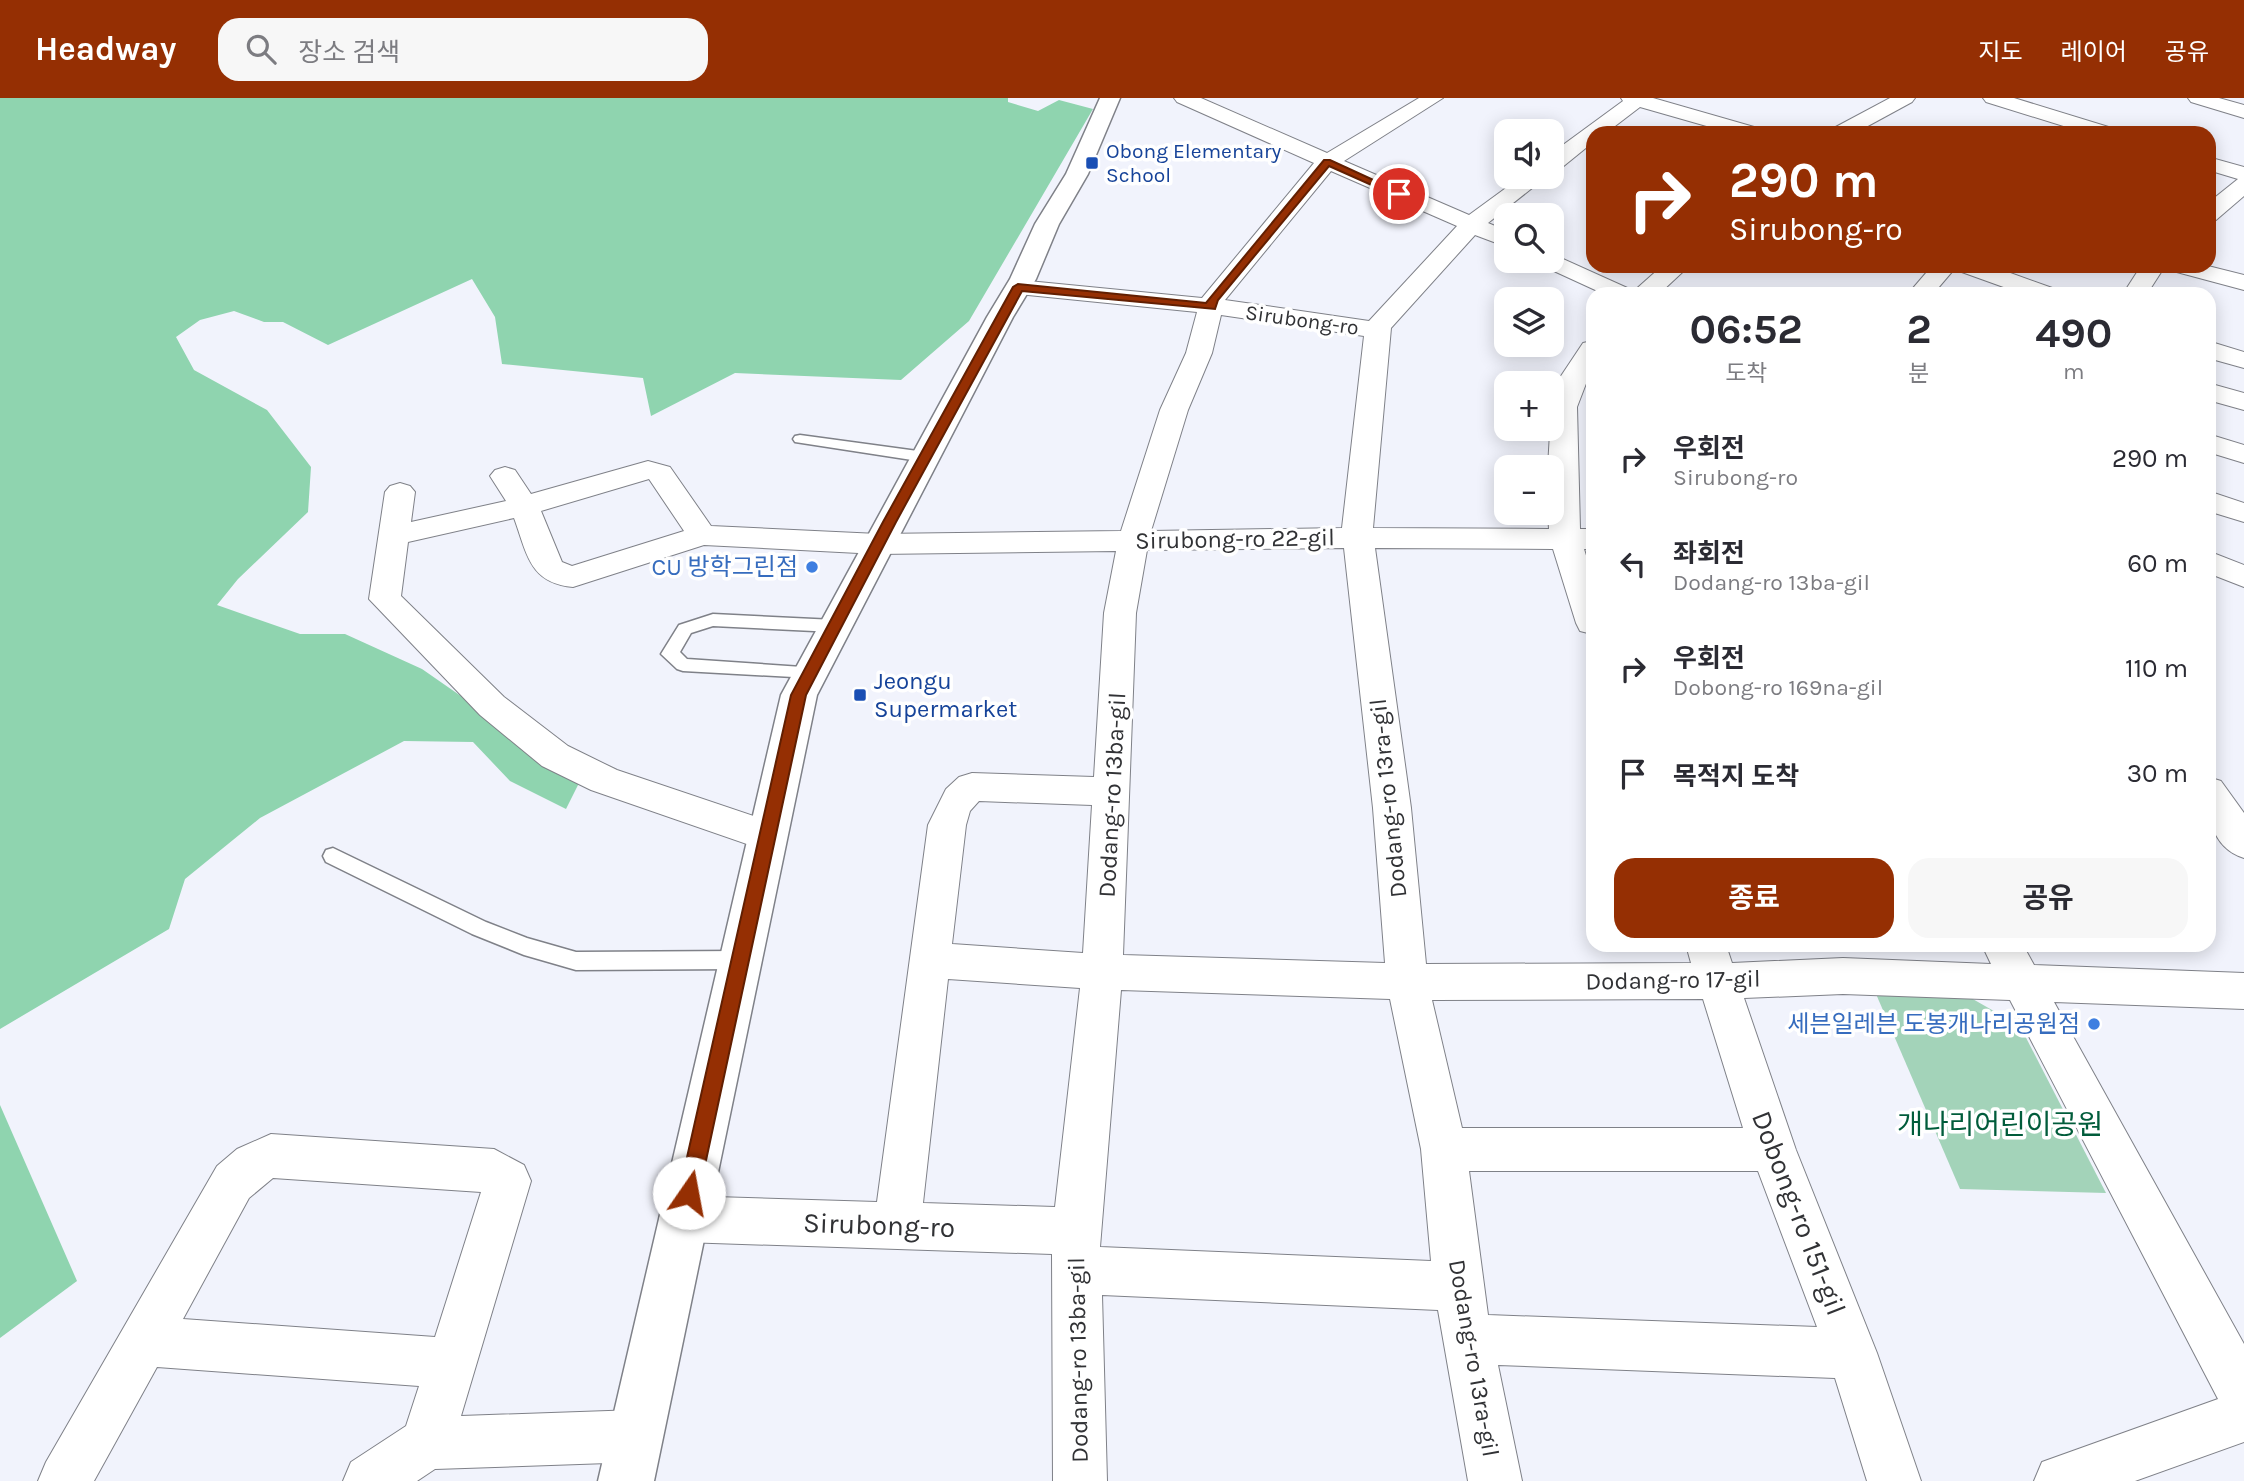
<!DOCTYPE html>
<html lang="ko">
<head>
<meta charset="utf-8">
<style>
	body { margin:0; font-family:Karla,"Noto Sans KR",sans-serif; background:#f7f7f7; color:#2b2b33; height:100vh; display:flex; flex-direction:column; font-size:26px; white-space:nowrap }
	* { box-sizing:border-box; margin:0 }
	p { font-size:23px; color:#7c7c81 }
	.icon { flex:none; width:38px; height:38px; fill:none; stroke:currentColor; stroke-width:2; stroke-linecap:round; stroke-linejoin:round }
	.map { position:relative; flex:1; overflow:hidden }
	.sheet { position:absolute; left:1586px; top:189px; width:630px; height:665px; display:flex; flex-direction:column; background:#fff; border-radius:21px; box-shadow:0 4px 18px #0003 }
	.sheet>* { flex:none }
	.hud { position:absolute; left:1586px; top:28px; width:630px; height:147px; border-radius:21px; box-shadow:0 4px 18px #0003; background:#952f03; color:#fff; overflow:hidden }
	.fabs { position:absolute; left:1494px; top:21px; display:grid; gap:14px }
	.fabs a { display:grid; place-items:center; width:70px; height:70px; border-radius:14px; background:#fff; box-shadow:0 4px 18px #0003; font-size:35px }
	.pin { position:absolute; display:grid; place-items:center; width:60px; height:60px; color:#fff; margin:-30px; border:4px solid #fff; border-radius:50%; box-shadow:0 2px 7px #0007 }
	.me { position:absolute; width:77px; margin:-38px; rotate:12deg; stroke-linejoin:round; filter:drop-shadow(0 0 5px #0008) }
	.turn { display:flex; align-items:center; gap:24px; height:147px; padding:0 28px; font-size:32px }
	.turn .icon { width:91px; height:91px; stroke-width:2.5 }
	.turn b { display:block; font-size:49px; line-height:60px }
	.eta { display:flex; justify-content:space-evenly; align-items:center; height:119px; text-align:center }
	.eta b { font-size:42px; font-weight:700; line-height:49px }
	.action { display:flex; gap:14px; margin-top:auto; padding:14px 28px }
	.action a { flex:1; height:80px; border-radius:21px; background:#952f03; color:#fff; font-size:28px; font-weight:700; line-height:80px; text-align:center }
	.action a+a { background:#f7f7f7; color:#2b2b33 }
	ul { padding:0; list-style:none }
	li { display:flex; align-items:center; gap:21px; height:105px; padding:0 28px }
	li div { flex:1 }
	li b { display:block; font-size:26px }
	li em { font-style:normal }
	header { display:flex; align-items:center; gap:42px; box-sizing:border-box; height:98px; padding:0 35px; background:#952f03; color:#fff }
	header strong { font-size:33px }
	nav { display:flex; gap:38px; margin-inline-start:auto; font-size:24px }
	.search { width:490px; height:63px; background:#f7f7f7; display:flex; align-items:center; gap:18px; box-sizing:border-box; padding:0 24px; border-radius:21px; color:#7c7c81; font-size:26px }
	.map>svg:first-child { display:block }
	.green { fill:#a3d3b9 }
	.forest { fill:#8fd4af }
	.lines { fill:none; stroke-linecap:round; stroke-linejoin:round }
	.service-casing { stroke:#7f8188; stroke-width:3 }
	.minor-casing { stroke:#7f8188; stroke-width:2 }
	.tertiary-casing { stroke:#7f8188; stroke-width:3 }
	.service { fill:#fff; fill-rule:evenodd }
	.minor { fill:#fff; fill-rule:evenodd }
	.tertiary { fill:#fff; fill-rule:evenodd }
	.route { fill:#952f03; stroke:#611f02; stroke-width:2 }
	.transit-dot { fill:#1a4fb4; stroke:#fff; stroke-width:2.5 }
	.shop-dot { fill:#3f7fe0; stroke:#fff; stroke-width:2.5 }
	.labels { text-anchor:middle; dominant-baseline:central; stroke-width:7; stroke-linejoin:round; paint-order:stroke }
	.far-transit-label { font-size:21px; fill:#164399; stroke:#fff; text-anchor:start }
	.far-street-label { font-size:21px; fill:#313235; stroke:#fff }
	.street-label { font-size:24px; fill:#313235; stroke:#fff }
	.shop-label { font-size:24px; fill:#366cbe; stroke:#fff; text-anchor:end }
	.transit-label { font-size:24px; fill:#164399; stroke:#fff; text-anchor:start }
	.near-park-label { font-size:28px; fill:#015c3b; stroke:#fff }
	.near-street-label { font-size:28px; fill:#313235; stroke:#fff }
</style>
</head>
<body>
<header>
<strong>Headway</strong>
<div class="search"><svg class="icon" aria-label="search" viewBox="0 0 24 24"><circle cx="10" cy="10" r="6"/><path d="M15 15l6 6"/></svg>장소 검색</div>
<nav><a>지도</a><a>레이어</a><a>공유</a></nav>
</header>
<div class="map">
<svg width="2244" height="1383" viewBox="0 0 2244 1383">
	<rect width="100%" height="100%" fill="#f1f3fc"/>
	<polygon class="green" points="1876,896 1971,900 2020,928 2106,1095 1960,1091"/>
	<g class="forest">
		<polygon points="0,0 1008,0 1008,4 1038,13 1059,2 1093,11 969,223 901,282 735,275 651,318 643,280 502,266 495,219 472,181 328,247 283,224 264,224 234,213 200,222 176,239 194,272 267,312 311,369 308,414 238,481 217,507 300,536 345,536 422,571 481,612 579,685 566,711 510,683 473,644 404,643 260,720 185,781 169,831 0,931"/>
		<polygon points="0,1007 77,1183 0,1240"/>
	</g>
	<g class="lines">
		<defs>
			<g id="service">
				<polygon points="800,337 925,354 933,359 925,364 795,344 793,341 795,338"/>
				<polygon points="713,516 835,522 844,528 835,534 713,528 691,535 680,554 687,561 817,570 820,574 817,578 811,580 683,573 677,571 661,556 679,527"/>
				<polygon points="333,750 486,824 527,840 576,854 739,853 747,856 750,862 747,868 739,871 576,872 524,857 472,836 326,764 323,758 326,752"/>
			</g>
			<g id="minor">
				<path d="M1174,0H1201L1327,55L1419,0H1443L1344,63L1469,117L1521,79H1546L1488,125L1507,133V149L1475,137L1391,230L1373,430L1549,431L1548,415H1552V369H1548L1552,301L1561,278L1583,245L1592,243V270L1577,309L1580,431H1592V451H1584L1592,477V536L1580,533L1576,525L1553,451L1375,450L1411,710L1426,866L1691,865L1686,847H1726L1732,865L1843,860L1991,866L1982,847H2023L2034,867L2244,875V911L2054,904L2244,1246V1344L2135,1383H2034L2042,1364L2218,1301L2010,902L1843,896L1744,900L1796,1052L1877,1255L1921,1383H1867L1835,1280L1498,1267L1522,1383H1468L1438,1212L1102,1197L1107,1383H1053L1052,1156L683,1144L666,1137L659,1121L666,1105L683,1098L877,1104L928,727L946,691L959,679L972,675L1094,679L1104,515L1116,453L878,456L704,447L573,489C529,485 527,455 514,420L408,444L401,498L504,599L568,648L617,672L780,727L786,738L780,749L767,753L591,692L542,668L480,617L369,501L385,394L390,388L400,385L410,388L415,394L411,424L506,403L490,378L495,372L505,369L515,372L531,396L648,363L670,369L711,428L878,436L1121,433L1160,312L1186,255L1197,214L1018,196L1009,194L1006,189L1009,184L1018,182L1202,200L1314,65L1177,4ZM1331,73L1457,128L1369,223L1225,202ZM1221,217L1364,238L1342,430L1151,433L1188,312L1212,255ZM649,381L684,433L572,468L562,464L541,413ZM1344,450L1373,710L1385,865L1123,857L1136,515L1147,452ZM979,703L1092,707L1083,855L952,846L966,727L970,713ZM948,881L1080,890L1055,1109L923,1105ZM1121,892L1390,901L1421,1051L1431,1163L1100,1149ZM1703,901L1743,1030H1462L1432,902ZM1469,1073H1758L1817,1229L1488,1217Z"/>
				<polygon points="1621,0 1653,0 1761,31 1764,35 1731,35 1640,9 1606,35 1592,35 1592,45 1560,71 1552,72 1552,55 1623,3"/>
				<polygon points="1890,0 1915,0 1912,4 1855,35 1829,35 1832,31"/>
				<polygon points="1983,0 2014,0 2115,31 2118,35 2086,35 1986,4"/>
				<polygon points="2188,0 2219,0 2244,7 2244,20 2191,4"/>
				<polygon points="2208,59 2244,69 2244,98 2216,122 2208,124 2208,105 2238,81 2208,72"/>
				<polygon points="1552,156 1634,193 1662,168 1689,168 1659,196 1604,196 1543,168 1539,163 1552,163"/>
				<polygon points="1932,168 1991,168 2055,191 2058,196 2023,196 1959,173 1956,169 1933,196 1908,196"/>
				<polygon points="2141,168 2165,168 2147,196 2123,196"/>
				<polygon points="2170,168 2208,168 2244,177 2244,192 2173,173"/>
				<polygon points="2208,243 2244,254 2244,270 2208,260"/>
				<polygon points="2208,285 2244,295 2244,312 2208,302"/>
				<polygon points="2208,336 2244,347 2244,365 2208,354"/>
				<polygon points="2208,393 2244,405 2244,424 2208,413"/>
				<polygon points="2208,453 2244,467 2244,489 2208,475"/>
				<path d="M2208,679L2221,683L2244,715V760C2207,748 2208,711 2208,679Z"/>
				<path d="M271,1036L494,1051L524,1067L531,1083L461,1318L637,1312L656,1319L663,1338L656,1357L637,1364L435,1371L417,1383H343L351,1364L406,1328L419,1288L157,1269L94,1383H38L46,1364L217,1068L237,1051ZM273,1080L481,1094L435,1239L183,1221L249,1100Z"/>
			</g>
			<polygon id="tertiary" points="1100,0 1120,0 1088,76 1059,126 1036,181 1013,219 817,597 654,1383 598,1383 781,597 987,219 1010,181 1035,126 1066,76"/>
		</defs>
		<use href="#service" class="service-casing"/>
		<use href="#minor" class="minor-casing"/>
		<use href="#tertiary" class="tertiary-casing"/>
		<use href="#service" class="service"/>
		<use href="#minor" class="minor"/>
		<use href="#tertiary" class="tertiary"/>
	</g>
	<polygon class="route" points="1324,62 1330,62 1404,96 1396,98 1329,68 1218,202 1215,211 1022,193 896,424 806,597 699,1095 696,1102 689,1105 682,1102 679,1095 791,597 883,424 1013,189 1018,186 1206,205"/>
	<g class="transit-dot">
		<rect x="1085" y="58" width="14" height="14" rx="3.5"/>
		<rect x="853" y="590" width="14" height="14" rx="3.5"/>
	</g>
	<g class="shop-dot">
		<circle cx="812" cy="469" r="7"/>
		<circle cx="2094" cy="926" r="7"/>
	</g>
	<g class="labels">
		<g class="far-transit-label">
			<text x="1106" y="53">Obong Elementary<tspan x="1106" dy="24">School</tspan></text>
		</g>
		<g class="far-street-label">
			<text transform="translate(1302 222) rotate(8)">Sirubong-ro</text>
		</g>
		<g class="street-label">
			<text transform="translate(1235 441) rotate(-1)">Sirubong-ro 22-gil</text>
			<text transform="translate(1112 697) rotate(-87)">Dodang-ro 13ba-gil</text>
			<text transform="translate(1388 700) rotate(-96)">Dodang-ro 13ra-gil</text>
			<text transform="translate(1673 882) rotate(-1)">Dodang-ro 17-gil</text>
			<text transform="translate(1474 1260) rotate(80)">Dodang-ro 13ra-gil</text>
			<text transform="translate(1078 1262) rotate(-91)">Dodang-ro 13ba-gil</text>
		</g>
		<g class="shop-label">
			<text x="798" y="469">CU 방학그린점</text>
			<text x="2080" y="926">세븐일레븐 도봉개나리공원점</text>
		</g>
		<g class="transit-label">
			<text x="874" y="583">Jeongu<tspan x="874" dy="28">Supermarket</tspan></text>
		</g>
		<g class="near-park-label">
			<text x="2000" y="1026">개나리어린이공원</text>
		</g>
		<g class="near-street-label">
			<text transform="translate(1799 1115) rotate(69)">Dobong-ro 151-gil</text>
			<text transform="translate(879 1127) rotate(2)">Sirubong-ro</text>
		</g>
	</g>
</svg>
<div class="fabs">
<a><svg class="icon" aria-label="sound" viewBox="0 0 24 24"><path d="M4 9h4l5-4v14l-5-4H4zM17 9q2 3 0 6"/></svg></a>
<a><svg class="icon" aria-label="search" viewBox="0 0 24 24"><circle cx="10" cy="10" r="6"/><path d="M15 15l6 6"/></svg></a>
<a><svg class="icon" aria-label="layers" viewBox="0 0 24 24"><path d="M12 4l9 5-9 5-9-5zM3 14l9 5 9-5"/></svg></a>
<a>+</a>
<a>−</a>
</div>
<div class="pin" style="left:1399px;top:96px;background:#d93025"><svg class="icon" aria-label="arrive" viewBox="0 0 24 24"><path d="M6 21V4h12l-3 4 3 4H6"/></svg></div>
<svg class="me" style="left:689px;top:1095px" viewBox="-20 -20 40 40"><circle r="19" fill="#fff"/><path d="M0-13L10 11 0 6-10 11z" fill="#952f03"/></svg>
<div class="hud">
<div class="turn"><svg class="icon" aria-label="right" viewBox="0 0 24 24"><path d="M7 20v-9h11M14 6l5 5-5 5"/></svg><div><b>290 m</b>Sirubong-ro</div></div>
</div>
<section class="sheet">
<div class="eta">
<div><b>06:52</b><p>도착</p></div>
<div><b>2</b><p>분</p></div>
<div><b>490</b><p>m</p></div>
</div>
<ul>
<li><svg class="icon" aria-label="right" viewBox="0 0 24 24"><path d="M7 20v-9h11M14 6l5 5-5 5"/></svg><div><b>우회전</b><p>Sirubong-ro</p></div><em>290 m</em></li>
<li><svg class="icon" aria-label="left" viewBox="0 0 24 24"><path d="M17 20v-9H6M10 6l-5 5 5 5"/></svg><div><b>좌회전</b><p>Dodang-ro 13ba-gil</p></div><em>60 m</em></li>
<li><svg class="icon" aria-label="right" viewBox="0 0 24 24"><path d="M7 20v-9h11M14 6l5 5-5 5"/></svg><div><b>우회전</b><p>Dobong-ro 169na-gil</p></div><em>110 m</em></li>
<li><svg class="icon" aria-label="arrive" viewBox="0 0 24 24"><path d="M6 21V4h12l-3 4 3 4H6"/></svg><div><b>목적지 도착</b></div><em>30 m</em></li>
</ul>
<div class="action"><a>종료</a><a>공유</a></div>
</section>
</div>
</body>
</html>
